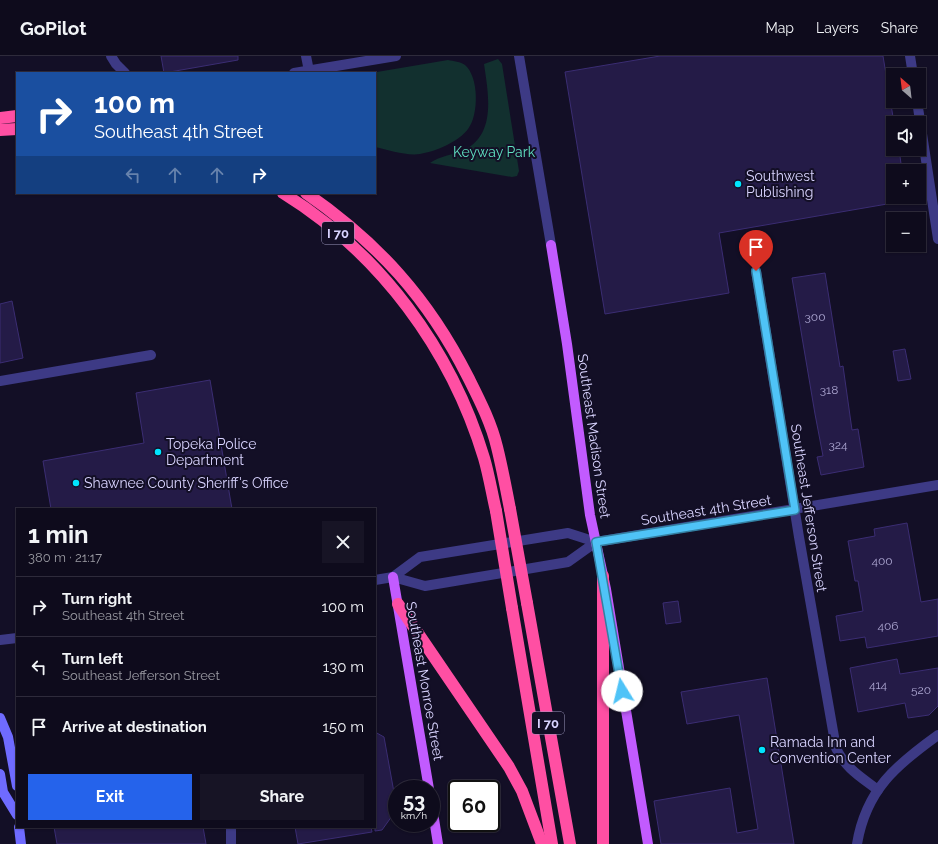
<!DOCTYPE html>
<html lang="en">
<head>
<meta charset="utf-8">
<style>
	body { margin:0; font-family:Raleway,sans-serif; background:#171425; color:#f1f3f6; height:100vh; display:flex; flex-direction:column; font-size:15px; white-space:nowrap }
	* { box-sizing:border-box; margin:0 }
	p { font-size:13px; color:#9b9ba3 }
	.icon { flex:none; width:22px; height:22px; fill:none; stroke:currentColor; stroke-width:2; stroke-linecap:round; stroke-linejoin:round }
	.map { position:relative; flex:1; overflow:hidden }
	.drawer { position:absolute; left:16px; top:452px; width:360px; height:320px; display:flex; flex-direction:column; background:#0e0b1c; border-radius:0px; box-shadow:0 1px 3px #0004,0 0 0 1px #2e2b3b }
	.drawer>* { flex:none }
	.banner { position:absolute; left:16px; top:16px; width:360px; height:122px; border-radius:0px; box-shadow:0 1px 3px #0004,0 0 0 1px #2e2b3b; background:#1a4fa0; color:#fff; overflow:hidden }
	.needle { width:26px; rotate:332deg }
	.buttons { position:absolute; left:886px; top:12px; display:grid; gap:8px }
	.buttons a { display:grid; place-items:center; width:40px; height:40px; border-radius:0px; background:#0e0b1c; box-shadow:0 1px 3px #0004,0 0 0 1px #2e2b3b; font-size:20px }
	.speed { position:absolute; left:388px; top:724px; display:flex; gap:8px; font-size:20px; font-weight:700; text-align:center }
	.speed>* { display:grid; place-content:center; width:52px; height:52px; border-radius:50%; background:#0e0b1c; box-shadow:0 1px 3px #0004,0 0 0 1px #2e2b3b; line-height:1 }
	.speed small { font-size:10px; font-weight:400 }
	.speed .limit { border:2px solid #111; border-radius:6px; background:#fff; color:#111 }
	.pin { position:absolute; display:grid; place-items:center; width:34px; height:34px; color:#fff; margin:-41px -17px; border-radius:50% 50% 50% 0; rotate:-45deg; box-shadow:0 0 4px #0007 }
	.pin .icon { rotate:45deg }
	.me { position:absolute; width:44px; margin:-22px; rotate:351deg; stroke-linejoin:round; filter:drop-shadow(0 0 3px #0008) }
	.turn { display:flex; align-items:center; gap:14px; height:84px; padding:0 12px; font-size:18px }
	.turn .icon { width:52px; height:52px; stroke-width:2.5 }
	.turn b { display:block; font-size:28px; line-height:34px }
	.lanes { display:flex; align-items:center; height:38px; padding:0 12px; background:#0003; justify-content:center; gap:20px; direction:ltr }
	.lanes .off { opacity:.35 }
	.round { display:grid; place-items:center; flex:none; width:42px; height:42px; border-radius:0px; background:#171425 }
	.headline { display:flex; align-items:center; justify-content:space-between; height:68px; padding:0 12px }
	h1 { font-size:24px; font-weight:700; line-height:30px }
	.primary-button { display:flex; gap:8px; margin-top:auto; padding:8px 12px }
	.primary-button a { flex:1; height:46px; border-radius:0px; background:#2563eb; color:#fff; font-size:16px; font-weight:700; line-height:46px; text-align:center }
	.primary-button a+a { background:#171425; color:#f1f3f6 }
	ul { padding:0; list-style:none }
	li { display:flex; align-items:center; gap:12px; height:60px; padding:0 12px; border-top:1px solid #2e2b3b }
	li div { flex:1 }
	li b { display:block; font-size:15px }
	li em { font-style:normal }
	header { display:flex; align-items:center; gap:24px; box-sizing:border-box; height:56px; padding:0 20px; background:#0e0b1c; border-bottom:1px solid #2e2b3b }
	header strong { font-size:19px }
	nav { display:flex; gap:22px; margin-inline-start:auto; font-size:14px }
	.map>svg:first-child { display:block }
	.green { fill:#12302f }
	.building { fill:#241b47; stroke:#3b2d73 }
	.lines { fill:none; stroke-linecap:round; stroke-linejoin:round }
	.minor { stroke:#3d3a85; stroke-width:10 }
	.tertiary { stroke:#3d3a85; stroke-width:10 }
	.secondary { stroke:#6f6bff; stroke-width:10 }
	.primary { stroke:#c25bff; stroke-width:10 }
	.motorway { stroke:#ff4fa3; stroke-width:12 }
	.motorway-bridge { stroke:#ff4fa3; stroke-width:12 }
	.route-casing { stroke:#337fa1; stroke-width:10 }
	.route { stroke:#4fc3f7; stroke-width:7 }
	.poi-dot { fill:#00e5ff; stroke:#130f26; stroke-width:1.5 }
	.labels { text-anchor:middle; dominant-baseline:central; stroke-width:4; stroke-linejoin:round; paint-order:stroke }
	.number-label { font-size:12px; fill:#aca6d1 }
	.shield { fill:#130f26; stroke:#9e99be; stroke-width:1 }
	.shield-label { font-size:13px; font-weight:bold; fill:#d9d4ff }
	.park-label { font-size:14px; fill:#5fe0c0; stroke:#130f26 }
	.poi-label { font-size:14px; fill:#d9d4ff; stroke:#130f26; text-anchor:start }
	.street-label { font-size:14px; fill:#d9d4ff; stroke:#130f26 }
</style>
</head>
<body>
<header>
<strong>GoPilot</strong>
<nav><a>Map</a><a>Layers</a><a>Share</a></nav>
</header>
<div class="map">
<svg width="938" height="788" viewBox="0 0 938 788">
	<rect width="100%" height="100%" fill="#130f26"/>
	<g class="green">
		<path d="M498,3L502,8L519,115L517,120L512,121L430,107C439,100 453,99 464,94C497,78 488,36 484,8Z"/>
		<path d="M448,4C453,5 461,6 465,9C479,21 479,59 468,73C458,86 437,95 420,98C406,100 389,94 375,91V17H371Z"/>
	</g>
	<g class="building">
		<polygon points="161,0 238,0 238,4 164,17"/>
		<polygon points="660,0 883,0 894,67 893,93 899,93 902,115 893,115 893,147 719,177 729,237 605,258 565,16"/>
		<polygon points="825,217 840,311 843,310 852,374 858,373 864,411 821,419 817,401 823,400 815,358 792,222"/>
		<polygon points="12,245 23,302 0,307 0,248"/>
		<polygon points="905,293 911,323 898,325 893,295"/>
		<polygon points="210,324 232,453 51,453 43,405 144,387 136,337"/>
		<polygon points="907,467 921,546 938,543 938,580 867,592 865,581 840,585 836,560 863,555 858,525 855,525 848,485 875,480 874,473"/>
		<polygon points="678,545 681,566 666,568 663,547"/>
		<polygon points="897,603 900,618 938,612 938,650 929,659 908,662 905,647 858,656 850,612"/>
		<polygon points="767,622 794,788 661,788 654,745 730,732 737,777 758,773 739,659 687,668 681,636"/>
		<polygon points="375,676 384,681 397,753 382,774 375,775"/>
		<polygon points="54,771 203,771 206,788 57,788"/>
		<polygon points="295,771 371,771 372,776 298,788"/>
	</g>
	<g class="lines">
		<g class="minor">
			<polyline points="111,0 116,8 125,17"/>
			<polyline points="306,0 309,15"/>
			<polyline points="294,17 396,0"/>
			<path d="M756,215L799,481L836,692C845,712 861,721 878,734"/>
			<polyline points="0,325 151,299"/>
		</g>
		<g class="tertiary">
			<polyline points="519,0 551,189"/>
			<polyline points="910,0 913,19"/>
			<polyline points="917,45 938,183"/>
			<polyline points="393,521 420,501 568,477 596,486"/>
			<polyline points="375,524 393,521 425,530 568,506 596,486 938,429"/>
			<polyline points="0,584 17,582"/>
			<polyline points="231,771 231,788"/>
			<path d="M857,788C866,734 896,709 938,679"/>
		</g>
		<g class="secondary">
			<polyline points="0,662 8,681 17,730"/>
			<polyline points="0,718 3,736 17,759"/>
			<polyline points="19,771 21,788"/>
		</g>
		<g class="primary">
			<polyline points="551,189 567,288 590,459 606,533 648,788"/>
			<polyline points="393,521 429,733"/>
			<polyline points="431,744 438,788"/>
		</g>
		<g class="motorway">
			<polyline points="0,62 17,60"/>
			<polyline points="0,74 17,73"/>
			<path d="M283,137C380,197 451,293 484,402C489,419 492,438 496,455"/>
			<path d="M306,137C378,187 428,242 468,321C479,343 491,366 497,391C502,411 506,432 510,453"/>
			<polyline points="527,547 570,788"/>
			<polyline points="398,548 509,711 522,735 542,788"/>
			<polyline points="512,552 552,788"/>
			<polyline points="603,788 603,520"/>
		</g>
		<g class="motorway-bridge">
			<polyline points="510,453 527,547"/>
			<polyline points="496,455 512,552"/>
		</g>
	</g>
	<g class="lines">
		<defs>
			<polyline id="route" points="622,635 596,486 795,454 756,215"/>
		</defs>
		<use href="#route" class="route-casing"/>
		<use href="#route" class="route"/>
	</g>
	<g class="poi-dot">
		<circle cx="738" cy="128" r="4"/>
		<circle cx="158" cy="396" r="4"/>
		<circle cx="76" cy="427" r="4"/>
		<circle cx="762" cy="694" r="4"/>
	</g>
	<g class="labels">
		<g class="number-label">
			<text x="815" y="261">300</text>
			<text x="829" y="334">318</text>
			<text x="838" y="389">324</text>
			<text x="882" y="505">400</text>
			<text x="888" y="570">406</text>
			<text x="878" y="629">414</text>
			<text x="921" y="634">520</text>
		</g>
		<g class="shield">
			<rect x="322" y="166" width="32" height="22" rx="3"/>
			<rect x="532" y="656" width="32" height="22" rx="3"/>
		</g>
		<g class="shield-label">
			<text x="338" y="177">I 70</text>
			<text x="548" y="667">I 70</text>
		</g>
		<g class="park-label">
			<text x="494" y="96">Keyway Park</text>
		</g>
		<g class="poi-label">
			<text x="746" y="120">Southwest<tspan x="746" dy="16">Publishing</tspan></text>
			<text x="166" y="388">Topeka Police<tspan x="166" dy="16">Department</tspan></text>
			<text x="84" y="427">Shawnee County Sheriff's Office</text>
			<text x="770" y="686">Ramada Inn and<tspan x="770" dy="16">Convention Center</tspan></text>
		</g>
		<g class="street-label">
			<text transform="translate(594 380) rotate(82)">Southeast Madison Street</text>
			<text transform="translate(809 452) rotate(81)">Southeast Jefferson Street</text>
			<text transform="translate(706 454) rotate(-9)">Southeast 4th Street</text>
			<text transform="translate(425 625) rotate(80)">Southeast Monroe Street</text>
		</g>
	</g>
</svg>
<div class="buttons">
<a><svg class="needle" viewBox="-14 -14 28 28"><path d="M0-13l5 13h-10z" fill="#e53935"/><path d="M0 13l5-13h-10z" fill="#9b9ba3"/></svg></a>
<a><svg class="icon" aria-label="sound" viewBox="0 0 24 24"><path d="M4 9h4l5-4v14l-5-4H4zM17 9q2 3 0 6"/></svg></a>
<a>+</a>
<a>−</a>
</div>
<div class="speed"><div>53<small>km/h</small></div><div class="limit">60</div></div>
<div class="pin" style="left:756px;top:215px;background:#d93025"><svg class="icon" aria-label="arrive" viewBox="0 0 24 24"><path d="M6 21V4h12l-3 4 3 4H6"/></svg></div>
<svg class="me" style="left:622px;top:635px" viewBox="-20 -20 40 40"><circle r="19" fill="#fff"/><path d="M0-13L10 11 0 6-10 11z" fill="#4fc3f7"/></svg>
<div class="banner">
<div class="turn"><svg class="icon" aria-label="right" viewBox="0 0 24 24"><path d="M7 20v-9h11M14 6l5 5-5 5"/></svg><div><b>100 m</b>Southeast 4th Street</div></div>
<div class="lanes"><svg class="icon off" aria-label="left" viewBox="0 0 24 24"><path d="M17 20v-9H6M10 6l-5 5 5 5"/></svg><svg class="icon off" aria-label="ahead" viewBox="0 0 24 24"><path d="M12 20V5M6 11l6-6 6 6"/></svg><svg class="icon off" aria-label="ahead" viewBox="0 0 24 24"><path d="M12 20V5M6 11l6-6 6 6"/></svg><svg class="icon" aria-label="right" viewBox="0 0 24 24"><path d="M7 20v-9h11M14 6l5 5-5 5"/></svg></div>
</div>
<section class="drawer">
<div class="headline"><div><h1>1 min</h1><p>380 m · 21:17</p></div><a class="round"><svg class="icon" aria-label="close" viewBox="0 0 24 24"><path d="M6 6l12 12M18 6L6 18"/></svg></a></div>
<ul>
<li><svg class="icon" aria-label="right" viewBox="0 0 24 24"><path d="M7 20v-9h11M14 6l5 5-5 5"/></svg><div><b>Turn right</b><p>Southeast 4th Street</p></div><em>100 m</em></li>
<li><svg class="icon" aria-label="left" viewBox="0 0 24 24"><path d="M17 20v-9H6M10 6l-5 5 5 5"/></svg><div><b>Turn left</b><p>Southeast Jefferson Street</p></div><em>130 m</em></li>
<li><svg class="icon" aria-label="arrive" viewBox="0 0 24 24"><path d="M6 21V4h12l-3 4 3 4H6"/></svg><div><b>Arrive at destination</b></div><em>150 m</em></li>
</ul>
<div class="primary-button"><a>Exit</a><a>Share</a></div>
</section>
</div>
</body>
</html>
